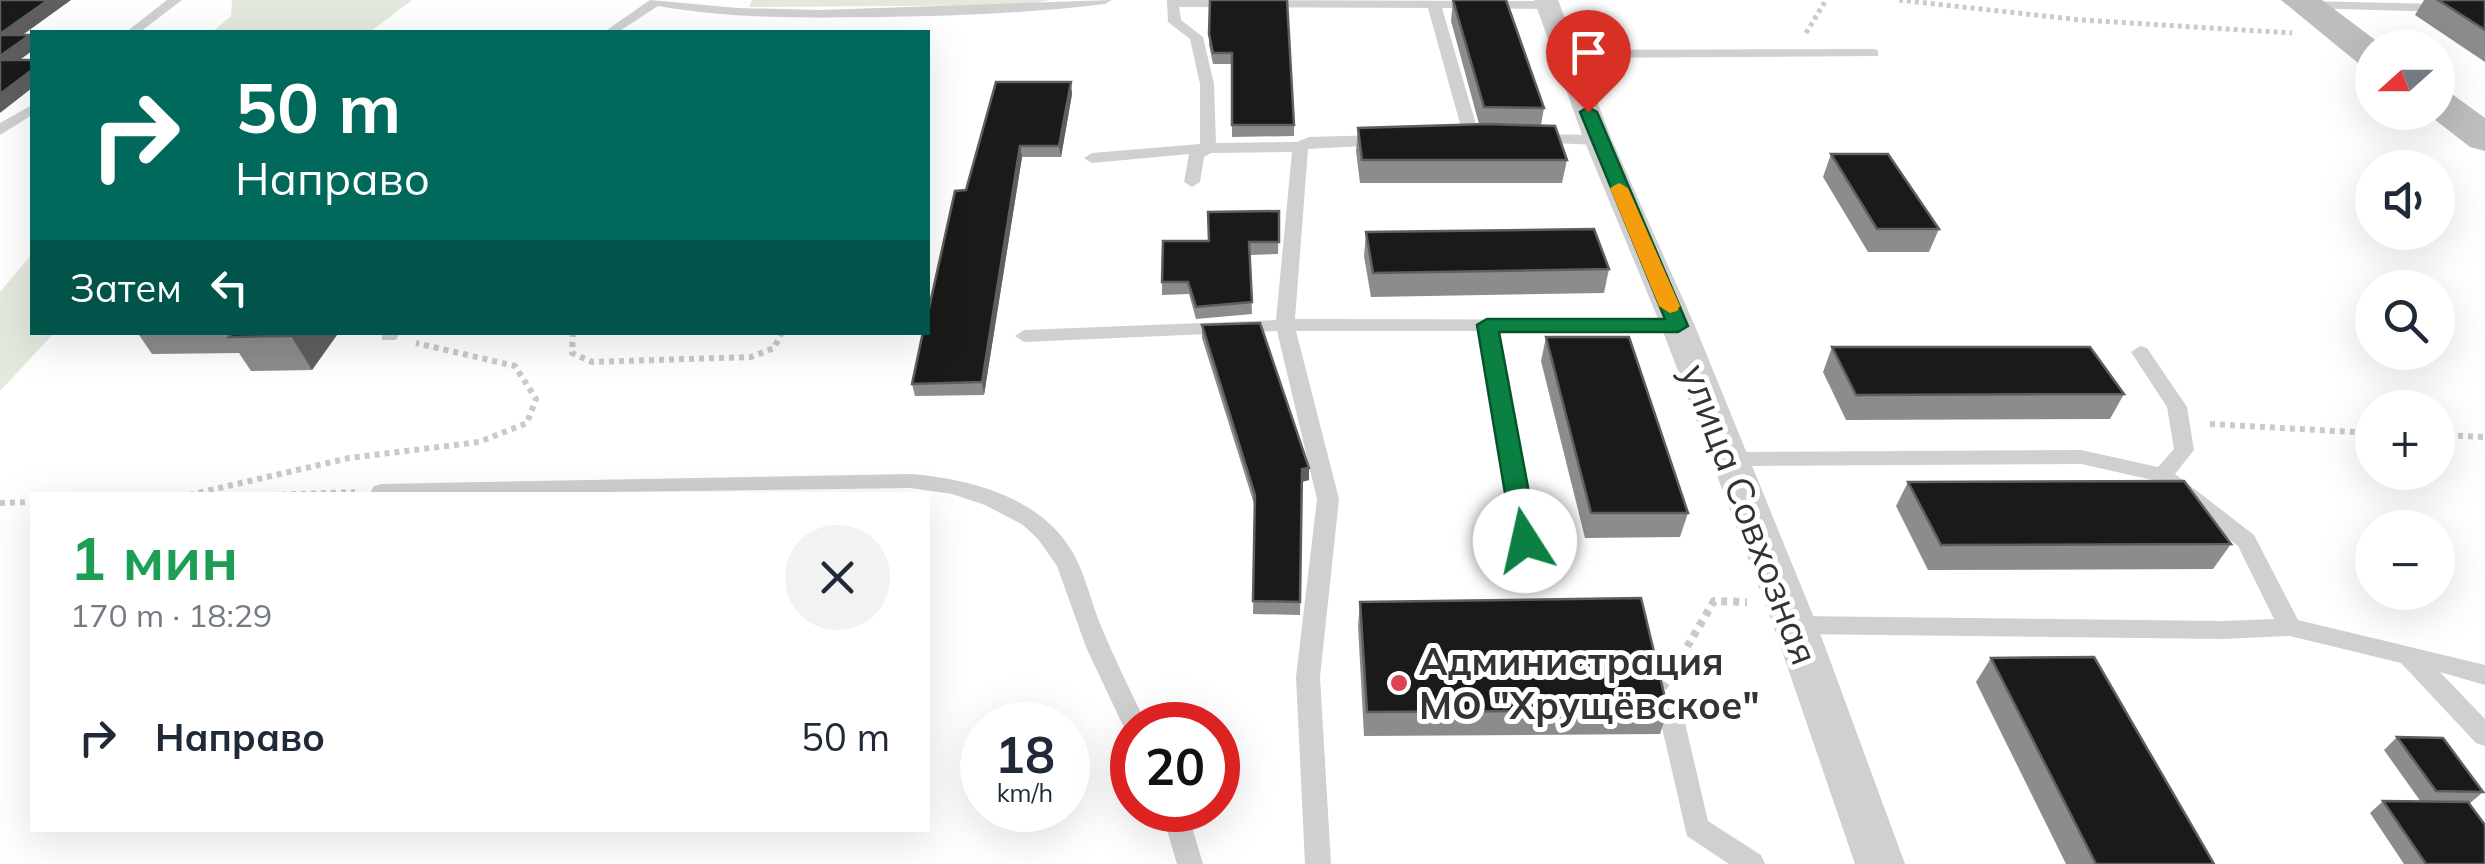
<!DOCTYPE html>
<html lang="ru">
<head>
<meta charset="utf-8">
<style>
	body { margin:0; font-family:Mulish,sans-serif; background:#f2f2f3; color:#1f2937; height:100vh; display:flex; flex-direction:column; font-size:38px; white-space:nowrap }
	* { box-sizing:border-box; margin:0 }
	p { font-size:32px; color:#747a83 }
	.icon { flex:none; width:55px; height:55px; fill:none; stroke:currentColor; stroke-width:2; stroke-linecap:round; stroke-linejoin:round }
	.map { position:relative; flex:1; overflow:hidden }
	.drawer { position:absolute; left:30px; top:492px; width:900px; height:340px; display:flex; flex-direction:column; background:#fff; border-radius:0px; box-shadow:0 10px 40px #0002 }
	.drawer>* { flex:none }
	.hud { position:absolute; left:30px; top:30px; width:900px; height:305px; border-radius:0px; box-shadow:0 10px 40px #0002; background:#00695c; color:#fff; overflow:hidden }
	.needle { width:65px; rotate:249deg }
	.tools { position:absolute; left:2355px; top:30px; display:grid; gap:20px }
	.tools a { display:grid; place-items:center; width:100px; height:100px; border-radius:50%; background:#fff; box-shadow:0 10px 40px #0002; font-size:50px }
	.speed { position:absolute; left:960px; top:702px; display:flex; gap:20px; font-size:50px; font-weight:700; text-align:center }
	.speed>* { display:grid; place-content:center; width:130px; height:130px; border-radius:50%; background:#fff; box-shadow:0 10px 40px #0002; line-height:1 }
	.speed small { font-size:25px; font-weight:400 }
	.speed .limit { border:15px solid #d22; background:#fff; color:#111 }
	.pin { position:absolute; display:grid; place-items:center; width:85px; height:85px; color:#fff; margin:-102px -42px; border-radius:50% 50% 50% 0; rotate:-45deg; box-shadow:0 0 10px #0007 }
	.pin .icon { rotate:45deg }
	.me { position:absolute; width:110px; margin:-55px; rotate:350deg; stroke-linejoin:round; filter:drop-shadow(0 0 8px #0008) }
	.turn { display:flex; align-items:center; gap:35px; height:210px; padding:0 40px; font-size:45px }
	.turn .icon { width:130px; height:130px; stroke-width:2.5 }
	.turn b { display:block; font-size:70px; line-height:85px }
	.then { display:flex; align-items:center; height:95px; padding:0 40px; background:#0003; gap:20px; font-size:38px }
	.round { display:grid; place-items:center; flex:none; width:105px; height:105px; border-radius:52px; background:#f2f2f3 }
	.headline { display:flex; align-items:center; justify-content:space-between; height:170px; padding:0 40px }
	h1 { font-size:60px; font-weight:700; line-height:75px; color:#1e9e55 }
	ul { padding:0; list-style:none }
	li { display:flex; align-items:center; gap:30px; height:150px; padding:0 40px }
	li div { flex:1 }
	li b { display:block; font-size:38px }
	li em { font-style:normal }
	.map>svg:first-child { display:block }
	.green { fill:#e3e9dd }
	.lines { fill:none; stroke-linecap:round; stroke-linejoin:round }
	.path-far2 { stroke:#cacaca; stroke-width:5; stroke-dasharray:4 4; stroke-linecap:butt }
	.path-far1 { stroke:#cacaca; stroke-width:6; stroke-dasharray:5 5; stroke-linecap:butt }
	.path { stroke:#cacaca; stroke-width:8; stroke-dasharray:6 6; stroke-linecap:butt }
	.lane { fill:#d0d0d0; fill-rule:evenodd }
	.street { fill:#d0d0d0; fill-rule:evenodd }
	.secondary { fill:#bdbdbd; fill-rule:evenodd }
	.wall { fill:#8c8c8c }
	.shaded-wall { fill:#5f5f5f }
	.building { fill:#1a1a1a; stroke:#5f5f5f; stroke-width:2.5 }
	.route { fill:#0b8043; stroke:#07532c; stroke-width:2.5 }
	.slow { fill:#f59e0b }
	.poi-dot { fill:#db4450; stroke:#fff; stroke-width:4 }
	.labels { text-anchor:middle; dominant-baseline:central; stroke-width:10; stroke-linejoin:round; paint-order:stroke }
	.street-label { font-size:38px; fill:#333; stroke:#fff }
	.poi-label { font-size:38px; font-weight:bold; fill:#333; stroke:#fff; text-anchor:start }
</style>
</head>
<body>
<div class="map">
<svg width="2485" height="864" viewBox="0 0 2485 864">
	<rect width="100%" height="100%" fill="#fff"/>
	<g class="green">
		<polygon points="232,0 412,0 370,32 212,32 231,16"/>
		<polygon points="752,0 1051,0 1021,5 749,7"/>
		<polygon points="32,254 32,332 54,333 0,391 0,292"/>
	</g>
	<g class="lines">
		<g class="path-far2">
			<polyline points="1899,0 2081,20 2292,33"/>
			<polyline points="1806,33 1826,0"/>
		</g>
		<g class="path-far1">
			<polyline points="573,332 572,353 592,362 751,357 774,348 782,332"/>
			<polyline points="2210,424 2372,433"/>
			<polyline points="2438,435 2485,437"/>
			<polyline points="189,495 349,458 479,442 527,423 536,399 515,366 416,343"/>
			<polyline points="271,495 355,492"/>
			<polyline points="0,503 32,502"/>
		</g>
		<polyline class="path" points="1663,688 1714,601 1747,602"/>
		<g class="lane">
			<polygon points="167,0 182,0 140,32 126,32"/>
			<path d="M650,0L738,8L821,10L1112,0L1105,4C1031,13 956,16 881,17C806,18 732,19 658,6L618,32H604Z"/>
			<polygon points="1167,0 1547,1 1554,5 1547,9 1442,8 1480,138 1472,143 1464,138 1428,8 1179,7 1181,20 1203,37 1214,84 1216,143 1297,142 1309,137 1381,135 1389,140 1381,145 1308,149 1295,319 1678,320 1687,326 1678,332 1497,331 1536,541 1533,547 1517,547 1514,541 1479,331 1296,331 1339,499 1320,677 1331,864 1305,864 1296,677 1317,499 1277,331 1024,342 1015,336 1024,330 1276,320 1292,152 1211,153 1204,157 1200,182 1192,187 1184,182 1189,154 1092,163 1084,158 1092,153 1200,144 1200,84 1190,39 1168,22"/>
			<polygon points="2305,1 2485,5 2485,13 2300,8 2298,5"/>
			<polygon points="1873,49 1878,50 1878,56 1569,58 1562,54 1569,50"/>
			<polygon points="32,105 32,115 0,135 0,123"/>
			<polygon points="1535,134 1598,135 1606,140 1598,145 1530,142 1530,136"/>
			<polygon points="382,332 400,332 396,340 382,340"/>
			<polygon points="2140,346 2147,348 2187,407 2194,450 2175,474 2254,535 2298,620 2485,665 2485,685 2440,672 2485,719 2485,746 2476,743 2401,663 2290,636 2223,639 1795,634 1787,631 1783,625 1787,619 1795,616 2223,621 2274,619 2238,546 2157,481 2081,464 1730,466 1720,459 1730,452 2081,450 2158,467 2174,449 2167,407 2131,352"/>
			<path d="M911,474C971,479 1041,497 1073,553C1086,576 1091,602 1101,626C1115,660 1131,692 1147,725H1132V734L1126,732L1086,647L1057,566L1038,539L1023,525L985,505L952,494L911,488L373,495L371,491L374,486L381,484Z"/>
			<polygon points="1673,713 1682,716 1685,723 1708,821 1761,855 1765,864 1729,864 1687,836 1661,723 1664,716"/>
			<polygon points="1161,810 1187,810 1203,864 1177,864"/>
		</g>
		<polygon class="street" points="1534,0 1558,0 1612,140 1695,326 1817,625 1905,864 1855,864 1773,625 1661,326 1584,140"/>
		<g class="secondary">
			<polygon points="2281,0 2322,0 2386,48 2372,48 2372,66 2358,63"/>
			<polygon points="2438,91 2452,94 2485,118 2485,151 2470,147 2425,112 2438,112"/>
		</g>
	</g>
	<g class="wall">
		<polygon points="1210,0 1294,125 1294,136 1232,137 1232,64 1213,64 1209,45"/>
		<polygon points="1453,0 1544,108 1541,125 1567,160 1562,183 1360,183 1356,151 1358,128 1479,124 1451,21"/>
		<polygon points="2424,0 2485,0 2485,62 2415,15"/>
		<polygon points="1072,94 1061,157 1022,157 984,395 915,396 912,384 966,190"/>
		<polygon points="1831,154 1939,229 1929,252 1868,252 1823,177"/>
		<polygon points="1279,211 1278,254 1250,255 1252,314 1196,319 1189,294 1162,295 1162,282 1209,241"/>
		<polygon points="1366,232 1609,269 1604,293 1371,297 1364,256"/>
		<polygon points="1202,325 1309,480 1302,481 1300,615 1253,614 1255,507 1202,338"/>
		<polygon points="137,332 339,332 312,370 251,371 239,353 152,354"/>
		<polygon points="1546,337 1688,513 1680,537 1585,538 1541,361"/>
		<polygon points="1832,347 2124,394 2110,419 1846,420 1823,372"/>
		<polygon points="1908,482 2231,544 2213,569 1928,570 1896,506"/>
		<polygon points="1360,602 1668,710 1660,734 1364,736 1358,626"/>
		<polygon points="1991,658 2214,864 2066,864 1976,682"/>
		<polygon points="2397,737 2483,792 2469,804 2485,864 2404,864 2370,813 2383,801 2421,802 2384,750"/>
	</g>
	<g class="shaded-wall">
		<polygon points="48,0 71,0 6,47 0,34"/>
		<polygon points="30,35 32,39 32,51 3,72 0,67 0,56"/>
		<polygon points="32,70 32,88 0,113 0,94"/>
		<polygon points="1071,82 1072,94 1061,157 1059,146"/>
		<polygon points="1020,146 1022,157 984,395 982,382"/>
		<polygon points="293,332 339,332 312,370 291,336"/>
		<polygon points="1309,468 1309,480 1302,482 1302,469"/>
	</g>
	<g class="building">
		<polygon points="0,0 48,0 0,34"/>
		<polygon points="1210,0 1287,0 1294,125 1232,125 1232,53 1213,53 1209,34"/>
		<polygon points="1453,0 1506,0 1544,108 1484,107"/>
		<polygon points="2438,0 2485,0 2485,30"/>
		<polygon points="0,35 30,35 0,56"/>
		<polygon points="0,60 32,60 32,70 0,94"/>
		<polygon points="996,82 1071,82 1059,146 1020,146 982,382 912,384 923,332 928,332 928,313 955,191 966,190"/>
		<polygon points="1488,124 1555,126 1567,160 1362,160 1358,128"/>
		<polygon points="1831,154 1888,154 1939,229 1877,229"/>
		<polygon points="1279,211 1279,242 1249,242 1252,302 1196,307 1188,282 1162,282 1163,241 1209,241 1208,212"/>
		<polygon points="1594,229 1609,269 1373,273 1366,232"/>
		<polygon points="1260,323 1309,468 1302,469 1300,602 1253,601 1255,495 1202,325"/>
		<polygon points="233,332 293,332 291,336 229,337"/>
		<polygon points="1546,337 1629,337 1688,513 1591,513"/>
		<polygon points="1832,347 2090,347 2124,394 1856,395"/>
		<polygon points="2184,481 2231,544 1941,545 1908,482"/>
		<polygon points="1641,598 1668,710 1367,712 1360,602"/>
		<polygon points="2094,657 2214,864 2096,864 1991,658"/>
		<polygon points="2397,737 2443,738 2483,792 2436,791"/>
		<polygon points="2383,801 2468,802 2485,825 2485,864 2426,864"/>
	</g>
	<polygon class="route" points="1588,107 1597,112 1688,326 1678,332 1499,332 1538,541 1534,547 1517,547 1513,541 1477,325 1487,319 1665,319 1580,112"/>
	<polygon class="slow" points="1619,183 1628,188 1680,306 1677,311 1670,313 1659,306 1610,188"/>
	<circle class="poi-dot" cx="1399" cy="683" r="10"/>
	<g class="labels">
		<g class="street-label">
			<text transform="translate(1750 514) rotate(69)">улица Совхозная</text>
		</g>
		<g class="poi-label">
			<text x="1419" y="661">Администрация<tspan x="1419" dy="44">МО "Хрущёвское"</tspan></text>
		</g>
	</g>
</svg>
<div class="tools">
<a><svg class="needle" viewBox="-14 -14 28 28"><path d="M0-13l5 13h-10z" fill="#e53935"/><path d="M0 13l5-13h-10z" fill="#747a83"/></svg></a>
<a><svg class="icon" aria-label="sound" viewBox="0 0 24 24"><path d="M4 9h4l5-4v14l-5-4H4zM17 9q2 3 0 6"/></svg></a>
<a><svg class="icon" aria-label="search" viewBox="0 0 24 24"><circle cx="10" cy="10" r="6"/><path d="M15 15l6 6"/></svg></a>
<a>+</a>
<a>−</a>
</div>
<div class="speed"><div>18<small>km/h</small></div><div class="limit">20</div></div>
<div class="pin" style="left:1588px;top:112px;background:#d93025"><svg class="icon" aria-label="arrive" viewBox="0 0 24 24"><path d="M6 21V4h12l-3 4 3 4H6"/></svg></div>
<svg class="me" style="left:1525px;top:541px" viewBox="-20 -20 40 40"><circle r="19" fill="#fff"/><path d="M0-13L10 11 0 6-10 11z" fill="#0b8043"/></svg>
<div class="hud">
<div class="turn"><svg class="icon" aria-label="right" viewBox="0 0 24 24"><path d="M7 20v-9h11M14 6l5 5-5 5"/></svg><div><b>50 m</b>Направо</div></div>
<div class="then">Затем<svg class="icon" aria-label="left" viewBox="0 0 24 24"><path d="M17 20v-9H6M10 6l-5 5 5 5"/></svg></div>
</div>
<section class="drawer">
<div class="headline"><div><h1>1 мин</h1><p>170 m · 18:29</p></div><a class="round"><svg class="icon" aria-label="close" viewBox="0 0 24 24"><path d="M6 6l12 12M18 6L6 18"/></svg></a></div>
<ul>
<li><svg class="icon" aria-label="right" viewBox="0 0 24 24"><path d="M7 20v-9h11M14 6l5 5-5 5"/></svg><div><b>Направо</b></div><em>50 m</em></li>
</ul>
</section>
</div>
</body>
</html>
